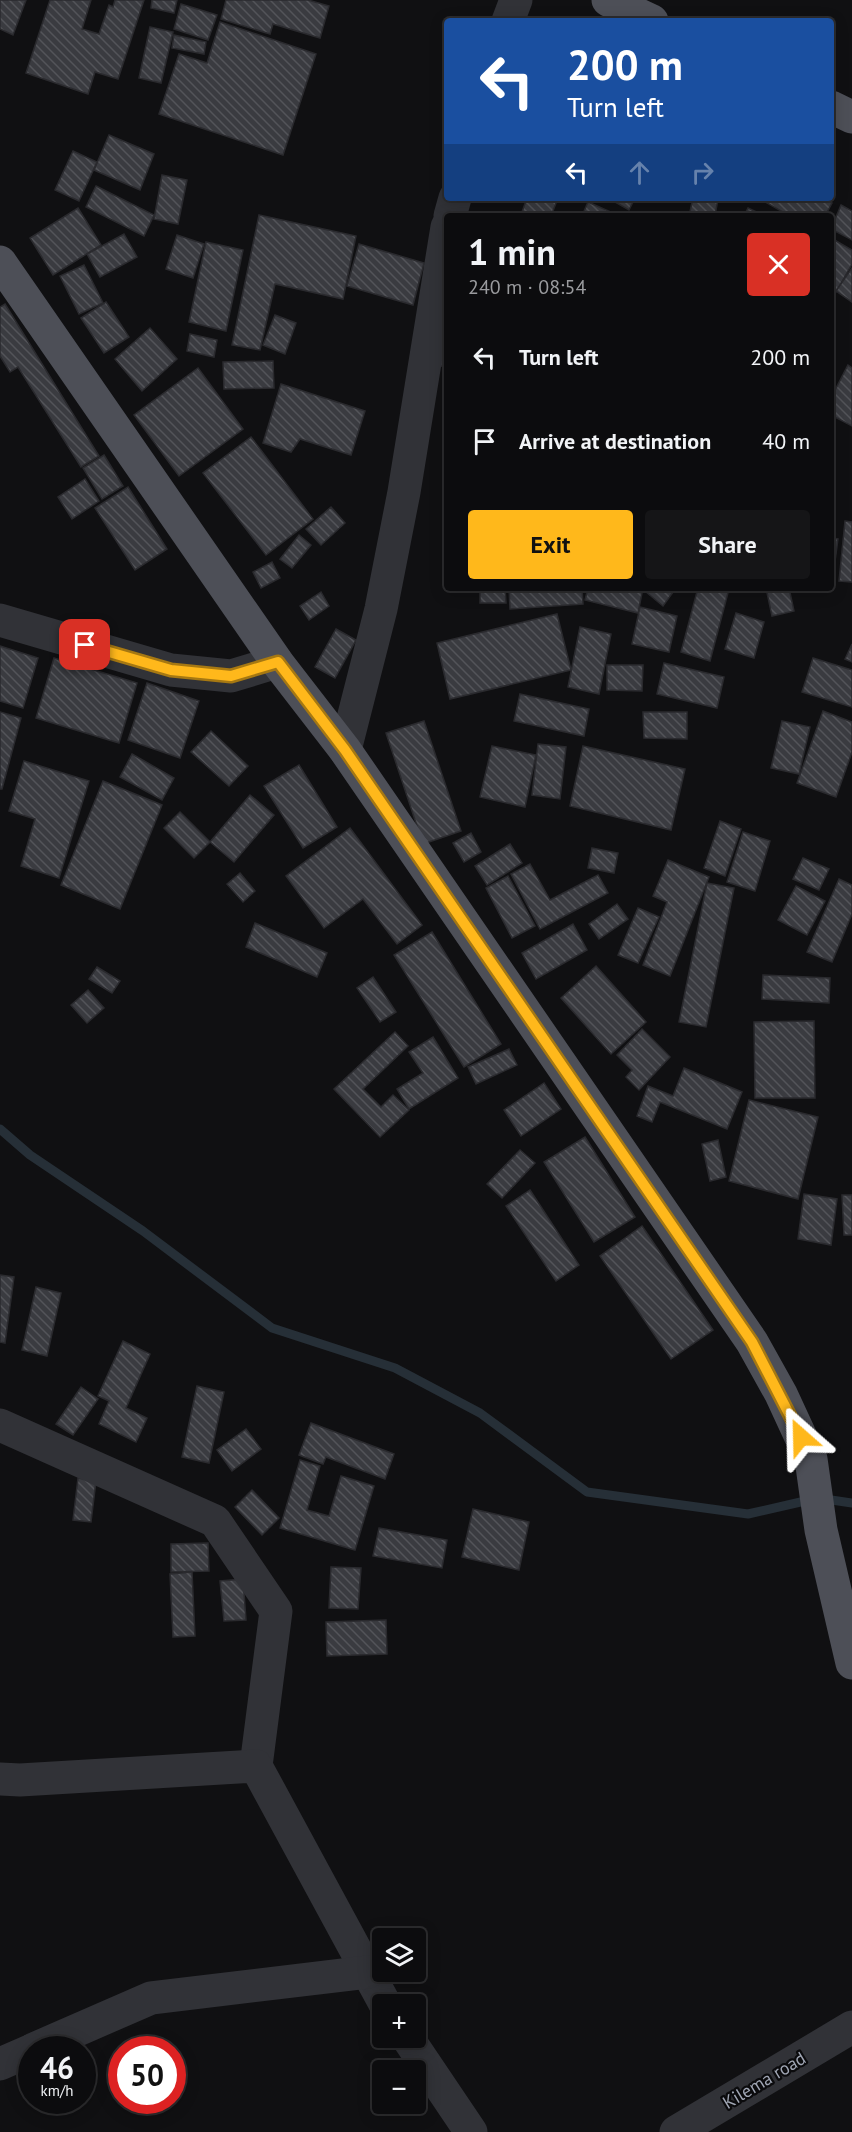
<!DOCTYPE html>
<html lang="en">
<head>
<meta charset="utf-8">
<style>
	body { margin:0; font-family:"PT Sans",sans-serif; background:#151517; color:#f1f3f6; height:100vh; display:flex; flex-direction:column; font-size:22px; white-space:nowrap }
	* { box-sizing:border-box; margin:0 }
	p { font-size:20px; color:#9a9b9e }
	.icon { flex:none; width:33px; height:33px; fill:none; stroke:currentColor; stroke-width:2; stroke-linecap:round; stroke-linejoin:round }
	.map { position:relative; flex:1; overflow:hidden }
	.details { position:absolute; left:444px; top:213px; width:390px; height:378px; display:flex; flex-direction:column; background:#0c0c0e; border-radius:6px; box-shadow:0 3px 15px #0003,0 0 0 2px #2c2c2e }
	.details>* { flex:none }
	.banner { position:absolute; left:444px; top:18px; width:390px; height:183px; border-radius:6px; box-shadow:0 3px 15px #0003,0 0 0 2px #2c2c2e; background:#1a4fa0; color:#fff; overflow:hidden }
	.fabs { position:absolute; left:372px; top:1928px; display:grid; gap:12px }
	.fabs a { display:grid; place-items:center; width:54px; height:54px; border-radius:6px; background:#0c0c0e; box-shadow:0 3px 15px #0003,0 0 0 2px #2c2c2e; font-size:30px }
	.speed { position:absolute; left:18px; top:2036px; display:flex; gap:12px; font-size:30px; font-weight:700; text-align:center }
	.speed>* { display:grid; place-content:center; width:78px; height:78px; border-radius:50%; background:#0c0c0e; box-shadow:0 3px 15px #0003,0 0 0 2px #2c2c2e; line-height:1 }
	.speed small { font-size:15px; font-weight:400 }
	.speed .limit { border:9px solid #d22; background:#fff; color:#111 }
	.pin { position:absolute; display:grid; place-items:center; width:51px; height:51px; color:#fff; margin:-26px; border-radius:12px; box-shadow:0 3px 9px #0006 }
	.me { position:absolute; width:66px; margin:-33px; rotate:335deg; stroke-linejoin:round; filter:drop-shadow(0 0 4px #0008) }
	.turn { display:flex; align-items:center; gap:21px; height:126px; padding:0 24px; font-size:27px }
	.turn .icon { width:78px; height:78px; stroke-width:2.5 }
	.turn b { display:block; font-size:42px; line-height:51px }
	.lanes { display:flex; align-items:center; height:57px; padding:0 24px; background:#0003; justify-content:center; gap:30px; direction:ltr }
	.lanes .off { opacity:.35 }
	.round { display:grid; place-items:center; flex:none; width:63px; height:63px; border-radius:6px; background:#151517 }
	.head { display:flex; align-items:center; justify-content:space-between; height:102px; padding:0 24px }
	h1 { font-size:36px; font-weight:800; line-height:45px }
	.button { display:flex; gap:12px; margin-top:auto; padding:12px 24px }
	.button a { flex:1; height:69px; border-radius:6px; background:#ffb81b; color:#111; font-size:24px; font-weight:800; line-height:69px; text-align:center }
	.button a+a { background:#151517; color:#f1f3f6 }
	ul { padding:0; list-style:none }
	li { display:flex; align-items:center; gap:18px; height:84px; padding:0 24px }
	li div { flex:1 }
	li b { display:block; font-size:22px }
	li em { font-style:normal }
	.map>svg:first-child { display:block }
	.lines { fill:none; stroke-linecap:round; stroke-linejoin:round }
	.stream { stroke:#262f37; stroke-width:9 }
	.building { fill:url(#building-back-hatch); stroke:#2a2a2e; stroke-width:1.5 }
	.minor { stroke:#313237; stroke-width:33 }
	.major { stroke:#4d4f57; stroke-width:33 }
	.route-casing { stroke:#a67812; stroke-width:15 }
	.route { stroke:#ffb81b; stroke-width:10 }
	.labels { text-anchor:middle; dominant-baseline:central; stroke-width:4.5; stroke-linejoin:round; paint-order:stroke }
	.street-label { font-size:18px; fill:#a0a6b4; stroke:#0b0b0d }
</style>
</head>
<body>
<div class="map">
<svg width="852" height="2132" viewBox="0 0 852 2132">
	<defs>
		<pattern id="building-back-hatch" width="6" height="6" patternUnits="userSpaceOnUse" patternTransform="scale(1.5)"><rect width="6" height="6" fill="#3a3b40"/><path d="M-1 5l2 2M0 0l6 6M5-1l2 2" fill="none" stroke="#535459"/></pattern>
	</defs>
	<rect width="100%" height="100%" fill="#101012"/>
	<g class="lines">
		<polyline class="stream" points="0,1129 30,1155 143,1231 272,1328 395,1368 480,1413 587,1492 748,1514 818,1498 852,1503"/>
	</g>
	<g class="building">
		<polygon points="0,0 26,0 13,35 0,29"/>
		<polygon points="50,0 91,0 82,29 99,34 109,5 113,7 115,0 144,0 118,79 95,72 88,94 26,73"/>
		<polygon points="152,0 177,0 174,13 151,8"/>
		<polygon points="226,0 308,0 329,6 320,38 273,24 270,34 221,19"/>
		<polygon points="181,4 217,15 208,40 174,29"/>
		<polygon points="220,22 316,54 283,155 159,114 179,54 207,63"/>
		<polygon points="150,27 173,32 161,83 139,78"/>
		<polygon points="174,35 206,42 204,54 172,48"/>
		<polygon points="109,135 154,154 140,190 94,170"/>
		<polygon points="73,151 97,162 79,201 55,190"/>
		<polygon points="162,175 187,180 178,224 154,219"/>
		<polygon points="96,186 154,215 144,236 86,207"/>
		<polygon points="527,198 558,198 551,216 531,216 522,212"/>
		<polygon points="608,198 635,198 629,210"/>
		<polygon points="693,198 718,199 715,216 689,216"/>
		<polygon points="758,198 823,198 832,203 825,216 790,216"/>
		<polygon points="588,202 611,212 609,216 582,216"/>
		<polygon points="841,205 852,211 852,240 831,229"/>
		<polygon points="78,208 101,245 53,275 30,238"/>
		<polygon points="748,208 765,216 744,216"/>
		<polygon points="259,215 356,236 343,299 275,284 260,350 232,345"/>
		<polygon points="124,234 137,257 100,277 87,254"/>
		<polygon points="177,235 204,244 193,278 166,269"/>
		<polygon points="831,238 852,250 852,264 836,292 831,289"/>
		<polygon points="206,242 243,250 226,331 189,322"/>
		<polygon points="359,244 424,263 413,305 347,286"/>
		<polygon points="84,265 103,303 79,314 60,276"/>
		<polygon points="852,268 852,302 836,291"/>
		<polygon points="106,302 129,337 104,353 81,318"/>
		<polygon points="5,304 99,456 81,467 18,367 10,372 0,356 0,307"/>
		<polygon points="275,315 296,323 285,354 263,345"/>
		<polygon points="150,328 177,359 142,391 115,359"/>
		<polygon points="190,334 217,340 214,357 187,351"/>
		<polygon points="447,337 447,368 438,365"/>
		<polygon points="273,361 274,388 224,389 223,362"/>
		<polygon points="848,365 852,368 852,426 831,415 831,398"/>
		<polygon points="198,368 243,429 179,476 134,415"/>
		<polygon points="281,384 365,411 351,455 300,439 291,452 263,443"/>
		<polygon points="251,437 313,519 266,555 203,473"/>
		<polygon points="104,455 123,486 102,499 83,468"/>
		<polygon points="85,479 99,501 72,519 58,497"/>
		<polygon points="128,487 167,549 135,570 95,508"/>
		<polygon points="331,507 345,523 321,545 306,529"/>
		<polygon points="845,521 852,522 852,582 839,581"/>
		<polygon points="299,535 311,545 292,568 280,559"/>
		<polygon points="831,538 838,539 833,576 831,575"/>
		<polygon points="272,562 280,578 261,588 253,572"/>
		<polygon points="480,588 505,588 506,603 480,603"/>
		<polygon points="509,588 582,588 583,604 510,609"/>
		<polygon points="588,588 643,588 638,613 585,600"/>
		<polygon points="649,588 676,588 663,606 646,592"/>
		<polygon points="698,588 729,589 710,661 681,652"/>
		<polygon points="766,588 789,588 794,611 772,616"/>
		<polygon points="321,592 329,606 309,620 300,606"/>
		<polygon points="640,607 677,616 669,652 632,644"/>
		<polygon points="736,613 764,622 754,658 725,649"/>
		<polygon points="557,614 571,670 450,699 437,643"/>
		<polygon points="580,627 611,634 599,694 568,687"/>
		<polygon points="336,629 356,640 335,678 315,667"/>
		<polygon points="852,644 852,662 845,659"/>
		<polygon points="0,646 38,658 23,708 0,701"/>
		<polygon points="54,658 137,683 119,743 36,718"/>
		<polygon points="813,658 852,670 852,707 802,692"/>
		<polygon points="664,663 724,677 717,708 657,694"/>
		<polygon points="607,665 643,665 642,691 607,690"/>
		<polygon points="147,683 199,701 180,758 128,740"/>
		<polygon points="520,694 589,709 584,736 514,721"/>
		<polygon points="823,711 852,722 852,752 836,797 797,783"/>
		<polygon points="0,712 21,718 2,789 0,789"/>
		<polygon points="643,712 687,712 687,739 644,738"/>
		<polygon points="424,721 461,831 423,844 386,733"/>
		<polygon points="782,721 810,727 799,774 771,768"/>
		<polygon points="211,731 248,766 229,786 191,752"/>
		<polygon points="538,744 566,747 560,799 532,795"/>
		<polygon points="492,746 536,755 525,807 480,797"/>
		<polygon points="583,746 685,769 671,830 570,806"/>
		<polygon points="132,754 174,778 162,800 120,777"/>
		<polygon points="24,761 89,781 59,878 21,866 35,819 9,811"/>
		<polygon points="299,765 337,827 303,848 264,786"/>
		<polygon points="103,781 162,805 120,909 61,885"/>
		<polygon points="250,795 274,815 234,862 210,842"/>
		<polygon points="180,812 210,842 194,858 164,828"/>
		<polygon points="720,821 741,829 725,876 704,868"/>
		<polygon points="350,828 422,925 397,944 363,899 324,928 286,876"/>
		<polygon points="743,832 770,841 755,891 727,882"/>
		<polygon points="471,833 481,852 464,862 453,843"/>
		<polygon points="510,844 522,863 487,885 475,866"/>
		<polygon points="592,848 618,853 614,873 588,868"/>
		<polygon points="803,858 829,869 819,890 793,879"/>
		<polygon points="668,860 709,877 670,976 643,965 667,902 653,896"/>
		<polygon points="530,864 550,900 598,875 608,893 540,929 511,874"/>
		<polygon points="240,873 255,891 243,902 227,884"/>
		<polygon points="508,876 535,926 512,938 486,888"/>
		<polygon points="839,879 852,885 852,914 832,962 807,952"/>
		<polygon points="707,883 734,888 706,1027 679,1022"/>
		<polygon points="796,886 825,901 807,935 778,920"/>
		<polygon points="617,904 628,919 599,939 589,924"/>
		<polygon points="638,908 659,917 638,963 618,955"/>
		<polygon points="255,923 327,953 317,977 246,947"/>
		<polygon points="573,924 587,950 536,979 522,953"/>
		<polygon points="432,932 501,1044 464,1067 394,955"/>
		<polygon points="596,966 646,1022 611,1054 561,998"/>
		<polygon points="97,967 120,981 112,993 89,979"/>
		<polygon points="763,975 830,978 829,1003 762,999"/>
		<polygon points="373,977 396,1012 380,1022 357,988"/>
		<polygon points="88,990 104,1008 87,1023 71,1005"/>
		<polygon points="814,1021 815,1098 755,1098 754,1022"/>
		<polygon points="642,1029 670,1057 639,1090 626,1077 632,1070 617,1055"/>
		<polygon points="395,1032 408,1046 363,1089 381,1107 393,1095 409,1110 380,1137 334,1089"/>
		<polygon points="433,1037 458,1078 409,1109 397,1089 423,1073 409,1052"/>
		<polygon points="509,1049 517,1065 476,1084 468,1067"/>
		<polygon points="684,1068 742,1092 727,1129 660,1102 652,1122 637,1116 648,1086 673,1096"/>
		<polygon points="544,1083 561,1109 521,1136 504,1110"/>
		<polygon points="749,1100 818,1117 798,1199 729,1181"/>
		<polygon points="585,1137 635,1217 594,1242 544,1162"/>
		<polygon points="718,1140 726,1177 710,1181 702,1144"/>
		<polygon points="520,1150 535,1163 502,1198 487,1184"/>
		<polygon points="530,1190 579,1265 556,1281 506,1206"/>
		<polygon points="804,1194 837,1199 831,1245 798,1239"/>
		<polygon points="842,1195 852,1195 852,1235 844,1235"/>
		<polygon points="642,1226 713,1330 671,1359 600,1256"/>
		<polygon points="0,1275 14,1277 5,1343 0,1342"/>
		<polygon points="36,1287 61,1293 47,1356 22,1350"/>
		<polygon points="123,1341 150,1354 126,1408 147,1418 136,1442 99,1424 109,1401 98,1396"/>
		<polygon points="197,1386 224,1392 209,1463 182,1457"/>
		<polygon points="81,1387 98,1399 73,1435 56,1424"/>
		<polygon points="311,1423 394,1454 385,1479 326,1457 323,1464 299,1455"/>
		<polygon points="246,1429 261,1449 232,1471 217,1450"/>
		<polygon points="300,1460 320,1466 307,1510 329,1516 341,1476 374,1486 355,1550 280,1528"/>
		<polygon points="78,1478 96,1481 91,1522 73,1520"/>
		<polygon points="252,1490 279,1518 262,1535 235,1507"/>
		<polygon points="473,1509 529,1522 519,1570 462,1557"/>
		<polygon points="379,1528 447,1540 442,1568 373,1556"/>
		<polygon points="208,1543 209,1571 171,1572 171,1544"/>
		<polygon points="331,1567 361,1568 358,1609 329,1608"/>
		<polygon points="192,1572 195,1636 173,1637 170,1574"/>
		<polygon points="243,1579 246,1620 224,1621 220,1581"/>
		<polygon points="386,1620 387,1654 327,1656 326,1622"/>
	</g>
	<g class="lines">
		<g class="minor">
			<polyline points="508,21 516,0"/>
			<polyline points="450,216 455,198"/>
			<polyline points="0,620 171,670 231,676 277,662"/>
			<polyline points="345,750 381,609 404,492 447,227"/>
			<polyline points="0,1425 215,1521 276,1611 256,1766"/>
			<polyline points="0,1779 20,1780 256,1766 385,2004"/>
			<polyline points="407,2037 471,2132"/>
			<polyline points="34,2049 151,1998 368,1972"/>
			<polyline points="0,2064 32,2050"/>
			<polyline points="676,2132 852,2027"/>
		</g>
		<g class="major">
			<polyline points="608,0 652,21"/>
			<polyline points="831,107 852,117"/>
			<polyline points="0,262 277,662 345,750 752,1342 781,1394 811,1459 821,1530 852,1663"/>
		</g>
	</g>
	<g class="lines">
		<defs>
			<polyline id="route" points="85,645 171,670 231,676 278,662 345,750 752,1342 801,1437"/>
		</defs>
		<use href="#route" class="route-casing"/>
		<use href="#route" class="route"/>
	</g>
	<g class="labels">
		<g class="street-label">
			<text transform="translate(764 2080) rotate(-31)">Kilema road</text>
		</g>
	</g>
</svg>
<div class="fabs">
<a><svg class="icon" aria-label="layers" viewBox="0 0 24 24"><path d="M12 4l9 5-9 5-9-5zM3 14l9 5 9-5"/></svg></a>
<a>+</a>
<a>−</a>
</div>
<div class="speed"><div>46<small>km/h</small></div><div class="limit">50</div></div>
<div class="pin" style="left:85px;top:645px;background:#d93025"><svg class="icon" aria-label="arrive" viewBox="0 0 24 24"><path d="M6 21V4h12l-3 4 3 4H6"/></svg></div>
<svg class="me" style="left:801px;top:1437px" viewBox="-20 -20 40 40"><path d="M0-17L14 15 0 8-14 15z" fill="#ffb81b" stroke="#fff" stroke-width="4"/></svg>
<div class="banner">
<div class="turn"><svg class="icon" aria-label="left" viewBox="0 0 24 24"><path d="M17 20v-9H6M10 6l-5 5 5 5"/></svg><div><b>200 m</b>Turn left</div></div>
<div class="lanes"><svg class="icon" aria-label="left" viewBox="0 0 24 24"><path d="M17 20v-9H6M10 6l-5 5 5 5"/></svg><svg class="icon off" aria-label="ahead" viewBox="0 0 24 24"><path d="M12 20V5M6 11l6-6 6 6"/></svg><svg class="icon off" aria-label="right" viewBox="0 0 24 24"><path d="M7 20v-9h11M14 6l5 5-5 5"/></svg></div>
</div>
<section class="details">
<div class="head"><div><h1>1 min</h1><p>240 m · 08:54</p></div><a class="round" style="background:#d93025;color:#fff"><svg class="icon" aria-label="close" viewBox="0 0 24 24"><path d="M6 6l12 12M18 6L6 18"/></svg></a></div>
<ul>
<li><svg class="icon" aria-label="left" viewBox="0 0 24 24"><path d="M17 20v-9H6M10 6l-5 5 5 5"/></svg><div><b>Turn left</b></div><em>200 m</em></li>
<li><svg class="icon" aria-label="arrive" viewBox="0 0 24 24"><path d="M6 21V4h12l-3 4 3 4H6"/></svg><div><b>Arrive at destination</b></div><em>40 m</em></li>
</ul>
<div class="button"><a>Exit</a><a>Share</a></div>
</section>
</div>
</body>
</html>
